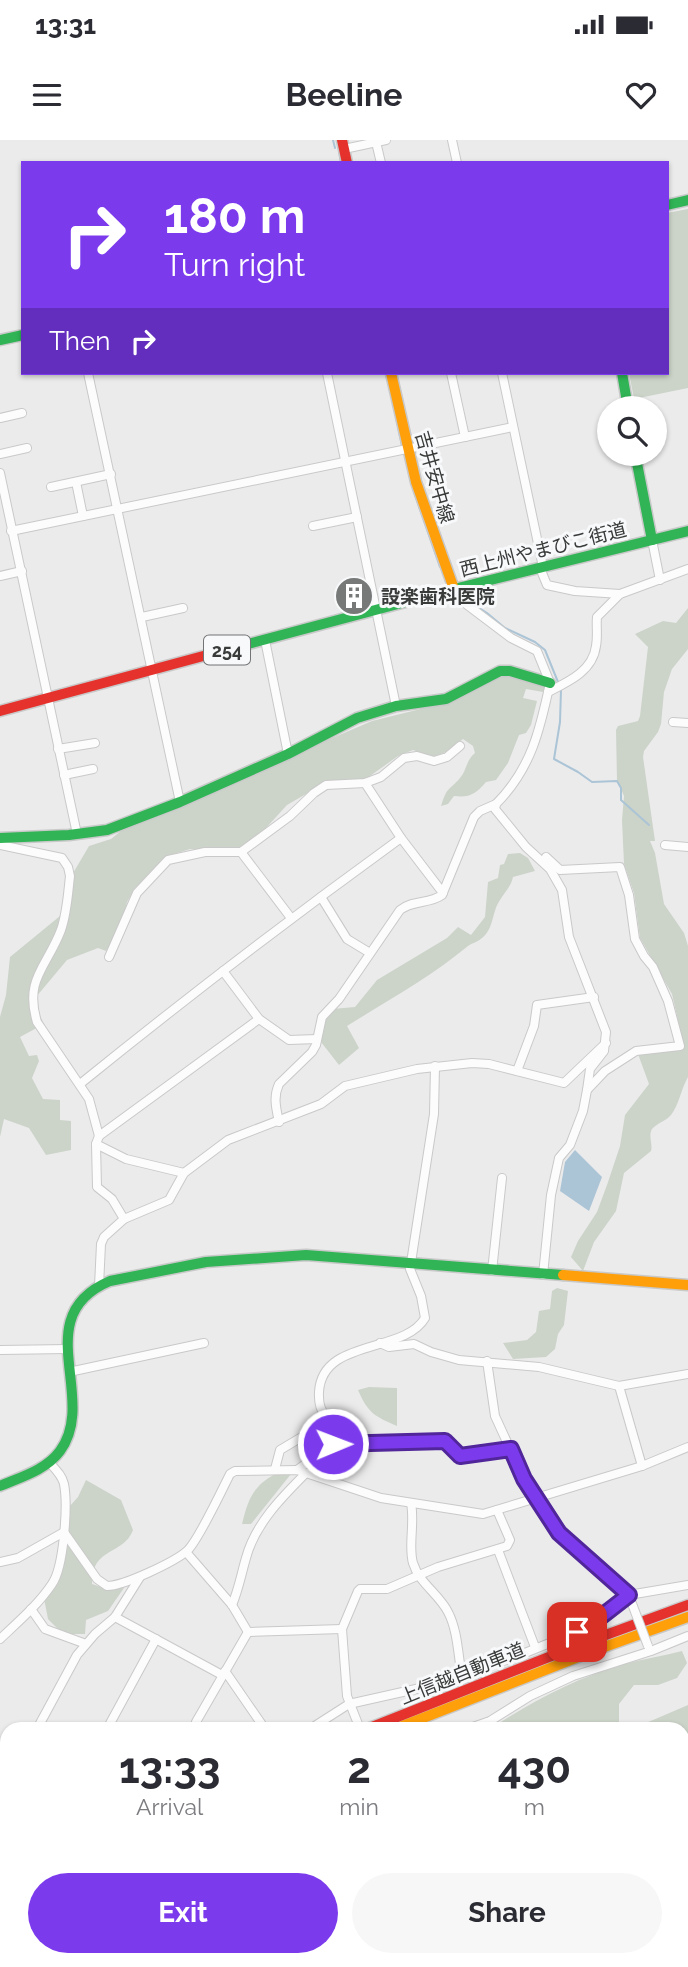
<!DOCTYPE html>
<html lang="en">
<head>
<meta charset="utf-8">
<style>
	body { margin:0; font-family:Raleway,"Noto Sans JP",sans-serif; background:#f7f7f7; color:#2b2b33; height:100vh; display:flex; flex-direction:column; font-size:26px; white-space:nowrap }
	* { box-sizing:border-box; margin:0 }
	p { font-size:23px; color:#7c7c81 }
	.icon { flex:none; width:38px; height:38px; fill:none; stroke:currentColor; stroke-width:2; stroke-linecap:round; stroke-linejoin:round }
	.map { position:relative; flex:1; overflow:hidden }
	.sheet { position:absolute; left:0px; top:1582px; width:690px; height:245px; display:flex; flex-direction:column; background:#fff; border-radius:21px 21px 0 0; box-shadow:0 2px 5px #0004 }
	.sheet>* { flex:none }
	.top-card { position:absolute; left:21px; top:21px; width:648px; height:214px; border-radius:0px; box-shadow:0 2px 5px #0004; background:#7c3aed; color:#fff; overflow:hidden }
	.fabs { position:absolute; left:597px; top:256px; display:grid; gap:14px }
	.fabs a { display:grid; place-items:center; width:70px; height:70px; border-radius:50%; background:#fff; box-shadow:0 2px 5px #0004; font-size:35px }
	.pin { position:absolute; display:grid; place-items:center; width:60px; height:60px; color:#fff; margin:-30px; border-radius:14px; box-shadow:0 4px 10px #0006 }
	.me { position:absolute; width:77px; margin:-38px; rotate:89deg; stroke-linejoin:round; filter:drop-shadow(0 0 5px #0008) }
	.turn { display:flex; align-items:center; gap:24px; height:147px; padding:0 28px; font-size:32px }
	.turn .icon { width:91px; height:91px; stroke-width:2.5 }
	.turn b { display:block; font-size:49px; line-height:60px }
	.then { display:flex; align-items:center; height:66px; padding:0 28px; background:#0003; gap:14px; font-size:26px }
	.eta { display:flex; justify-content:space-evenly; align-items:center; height:119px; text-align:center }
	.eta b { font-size:42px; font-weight:700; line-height:49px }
	.button { display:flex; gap:14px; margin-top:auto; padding:14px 28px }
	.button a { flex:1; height:80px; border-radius:42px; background:#7c3aed; color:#fff; font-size:28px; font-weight:700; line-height:80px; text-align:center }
	.button a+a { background:#f7f7f7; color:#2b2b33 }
	.status { display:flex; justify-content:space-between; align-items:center; height:49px; padding:0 35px; background:#fff; direction:ltr }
	.status svg { height:19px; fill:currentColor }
	header { display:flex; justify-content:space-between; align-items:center; height:91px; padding:0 28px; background:#fff; font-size:32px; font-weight:700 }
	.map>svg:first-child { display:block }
	.green { fill:#ccd4c9 }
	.water { fill:#abc4d6 }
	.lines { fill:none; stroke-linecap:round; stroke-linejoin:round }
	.stream { stroke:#abc4d6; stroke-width:2 }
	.street-casing { stroke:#c9c9c9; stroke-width:10 }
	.fast-casing { stroke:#c9c9c9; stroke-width:13 }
	.slow-casing { stroke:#c9c9c9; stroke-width:13 }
	.jam-casing { stroke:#c9c9c9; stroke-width:13 }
	.street { stroke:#fcfcfc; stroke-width:8 }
	.fast { stroke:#30b455; stroke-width:10 }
	.slow { stroke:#ff9f0a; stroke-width:10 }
	.jam { stroke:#e5322d; stroke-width:10 }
	.street-bridge-casing { stroke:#c9c9c9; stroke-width:10; stroke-linecap:butt }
	.street-bridge { stroke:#fcfcfc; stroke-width:8 }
	.route-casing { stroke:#51269a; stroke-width:18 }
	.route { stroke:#7c3aed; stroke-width:12 }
	.labels { text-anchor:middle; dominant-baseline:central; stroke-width:6; stroke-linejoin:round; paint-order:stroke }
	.shield { fill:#f8f9fa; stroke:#727374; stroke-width:2 }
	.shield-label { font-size:18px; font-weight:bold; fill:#393a3a }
	.street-label { font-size:19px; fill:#393a3a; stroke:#f8f9fa }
	.poi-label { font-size:19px; font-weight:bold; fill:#393a3a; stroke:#f8f9fa; text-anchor:start }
</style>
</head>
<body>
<div class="status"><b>13:31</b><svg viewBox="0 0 49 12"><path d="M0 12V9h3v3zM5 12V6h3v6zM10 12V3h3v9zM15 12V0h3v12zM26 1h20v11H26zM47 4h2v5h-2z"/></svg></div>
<header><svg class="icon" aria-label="menu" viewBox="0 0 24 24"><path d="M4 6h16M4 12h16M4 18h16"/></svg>Beeline<svg class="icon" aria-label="heart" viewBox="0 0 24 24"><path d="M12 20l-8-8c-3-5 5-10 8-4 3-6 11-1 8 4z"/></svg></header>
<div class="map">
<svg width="688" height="1827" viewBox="0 0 688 1827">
	<rect width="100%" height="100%" fill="#ebebec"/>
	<g class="green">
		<polygon points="688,69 688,248 634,259 629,233 667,233 667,73"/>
		<path d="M688,468V509L672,529L664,552L661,584L658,592L644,611L643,617L655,701H650L655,713L664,764L684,793L688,806V937C681,949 679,965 671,975C666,981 657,983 652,989C648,996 653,1004 651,1011L624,1033L616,1071L594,1102L583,1131L571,1117L578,1101L597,1072L607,1045L620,1006L625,975L649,944L638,914L684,907L672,854L640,798L634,753L624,724L622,680L624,656L617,640L616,590L618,586L638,581L640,576L648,507L635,494L663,481L676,483Z"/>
		<path d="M500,534L529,539L546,548L543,552L526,549L523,558L537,561L531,585L526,593L519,595L508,623L496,640L486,642C476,654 469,658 454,656L448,664L441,666C448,645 448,652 460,638C467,630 466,620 475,613L473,606L463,599L446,612L433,617L413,610L398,616L363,641L325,643L287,665L255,700L242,707L219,711L190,709L165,717L135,748L127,762L121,788L106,811L98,808L67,820L36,857V868L44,884L20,897L29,916L37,915L39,921L32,938L43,959L60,960V980L71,981V1010L46,1015L29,988L4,979L0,997V877L6,855L10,817L60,776L69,740L89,706L111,699L127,686L372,581L449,562Z"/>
		<path d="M520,713L528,718L535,731L513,737C511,747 505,751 500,760C492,771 494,789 482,798C478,802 472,803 468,806C432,836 387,861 347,886L359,908L339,925L321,902L324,881L332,869L355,867L377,840L447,798L458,787L471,795L485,777L488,742L498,738L500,725L504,724L508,714Z"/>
		<polygon points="557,1148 568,1151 564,1185 558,1194 555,1209 546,1217 513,1219 503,1203 527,1200 536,1192 539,1171 550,1169 552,1151"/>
		<path d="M369,1247L397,1248V1286C374,1276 368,1273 358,1250Z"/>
		<path d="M275,1334H291L251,1384H242C248,1360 252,1347 275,1334Z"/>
		<path d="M86,1340L121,1360L133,1390C124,1415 91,1407 92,1444L107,1449L126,1445L108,1471L86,1480L85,1494H63L48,1479L44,1458L54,1448L63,1428L69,1367L78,1357Z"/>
		<path d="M682,1511L687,1523L677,1538L658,1545H634L619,1564V1582L631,1589H500L498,1584C538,1558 579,1537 625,1524C643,1519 663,1516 682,1511Z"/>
		<polygon points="688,1565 688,1595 683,1597 682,1589 632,1589"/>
		<polygon points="682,1649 688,1650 688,1827 487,1827 487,1820 682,1820"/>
		<polygon points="346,1820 477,1820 476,1827 344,1827"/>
	</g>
	<polygon class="water" points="575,1010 602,1037 589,1071 560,1051 565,1022"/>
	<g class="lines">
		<g class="stream">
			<polyline points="333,0 335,8"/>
			<polyline points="339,11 341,23"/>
			<polyline points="396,277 402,306"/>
			<polyline points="414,352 440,427"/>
			<polyline points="470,462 487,473 505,488 535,502 545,510 558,542"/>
			<polyline points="561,550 560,582 554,619 578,632 592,642 617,641 621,648 621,660 649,685"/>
		</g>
		<defs>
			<g id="street">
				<polyline points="452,0 457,23"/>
				<polyline points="376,2 381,23"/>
				<polyline points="344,9 386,0"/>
				<polyline points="88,233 180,662"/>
				<polyline points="327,233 396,566"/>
				<polyline points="451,233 465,297"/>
				<polyline points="502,233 543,427"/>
				<polyline points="0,278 22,273"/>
				<polyline points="0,314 27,308"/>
				<polyline points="0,333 77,694"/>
				<polyline points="76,342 83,376"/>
				<polyline points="51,347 111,334"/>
				<polyline points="313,386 357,377"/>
				<polyline points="11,391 513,287"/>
				<polyline points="652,400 660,440"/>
				<polyline points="540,428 547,445 575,451 620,454"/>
				<polyline points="0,436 22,431"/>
				<path d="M454,449L466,464L511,498L537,511L550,543C540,590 531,629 496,664L495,669L526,707L550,729L562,750L569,797L606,892L604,911L590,929L587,950"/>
				<polyline points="142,477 183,468"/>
				<polyline points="265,500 288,614"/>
				<path d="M548,552C568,542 593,531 596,506C598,496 596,486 597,477L620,454L688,429"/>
				<polyline points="673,582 688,583"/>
				<polyline points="58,609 95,603"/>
				<polyline points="64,635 93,629"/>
				<polyline points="365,643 401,698 443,753"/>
				<path d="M0,705L62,718L68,727L70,736C68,753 67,773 61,790C47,827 24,839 37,882L89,959L99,996L96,1004L97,1047L112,1059L124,1079"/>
				<polyline points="665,705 688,707"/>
				<polyline points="241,712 291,778"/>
				<polyline points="321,757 347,799 370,813"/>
				<polyline points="109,817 137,753 168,720 205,712 241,712 290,676 314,653 326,645 365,643 381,637 404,618 417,616 434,621 447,617 460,606"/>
				<polyline points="223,831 259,879 289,900 317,899"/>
				<polyline points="517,931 534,886 537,865 594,857"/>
				<path d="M80,944C185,859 292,777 401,698"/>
				<path d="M279,982C276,968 273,957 279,944L312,912L316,905L322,877L339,859L400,770C412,760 430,764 442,755L474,677L480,671L496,664"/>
				<polyline points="99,996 259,879"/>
				<polyline points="96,1004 126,1019 184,1033"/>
				<polyline points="492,1131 502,1038"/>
				<polyline points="543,1135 551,1055 559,1018 570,1005 583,971 587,950 605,931 636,911 680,906 668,861 653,827 644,816 635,799 629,755 620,727 560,730 546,717"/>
				<polyline points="99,1146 101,1104 104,1097 124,1079 169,1060 184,1033 228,1000 321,964 345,946 417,929 472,923 489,924 564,943 606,903"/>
				<polyline points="380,1203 389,1207 414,1204 431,1212 459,1220 539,1227 619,1246 688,1234"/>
				<polyline points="0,1210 68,1209"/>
				<polyline points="487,1221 495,1276 524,1339 559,1393 621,1446 630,1459"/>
				<polyline points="69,1232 204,1203"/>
				<polyline points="619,1246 642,1326"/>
				<polyline points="333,1304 445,1301 460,1316 511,1309"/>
				<polyline points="275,1329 280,1310 327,1282"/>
				<path d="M297,1330L333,1304C333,1299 333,1292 331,1287C325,1273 318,1271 319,1252C322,1198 404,1214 425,1178L421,1156L410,1129L434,974L435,926"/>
				<path d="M411,1363C415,1384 408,1406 413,1423C419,1443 439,1454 448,1472C457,1489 458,1512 461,1531"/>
				<polyline points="498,1410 535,1507"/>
				<polyline points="186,1412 232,1465 248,1492"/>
				<path d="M0,1422L18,1418L64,1392L97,1439L107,1446C124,1446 174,1422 187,1411C198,1401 222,1350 230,1334L235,1331L297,1330L381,1358L483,1374L642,1326L688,1307"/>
				<path d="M232,1465C239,1448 241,1435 246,1418C255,1384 282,1357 306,1333"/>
				<polyline points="31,1469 45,1489 86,1504"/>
				<polyline points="115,1477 222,1535"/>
				<polyline points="248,1492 342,1489"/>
				<path d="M0,1499C18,1482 38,1465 52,1444C64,1427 68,1365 64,1344C62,1335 55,1329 49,1322"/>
				<polyline points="225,1531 265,1589"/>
				<polyline points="37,1589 77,1515 95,1494 115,1477 140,1437"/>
				<polyline points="107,1589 156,1499"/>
				<polyline points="196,1589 196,1582 248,1492"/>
				<polyline points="310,1589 349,1564 416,1549 461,1531 510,1519 577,1492 588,1486 629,1455 688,1445"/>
				<polyline points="360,1589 347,1556 342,1489 358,1451 360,1449 387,1449 438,1427 507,1406 510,1400 497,1370"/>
				<polyline points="467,1589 490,1581 530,1556 573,1536 651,1511 688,1496"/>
				<polyline points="682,1681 688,1678"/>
				<polyline points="0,1684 7,1683"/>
				<polyline points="0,1722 7,1720"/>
				<polyline points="0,1819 8,1827"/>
				<polyline points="115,1820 116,1827"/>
				<polyline points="484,1820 488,1827"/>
				<polyline points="604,1820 627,1827"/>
				<polyline points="513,1827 525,1820"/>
			</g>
			<g id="fast">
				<polyline points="667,65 688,60"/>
				<polyline points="0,200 23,195"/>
				<polyline points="622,233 628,268"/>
				<polyline points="635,313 652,400"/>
				<polyline points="207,515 454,449 688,391"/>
				<polyline points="0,698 69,695 107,690 180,662 288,614 357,578 396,566 446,559 500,531 510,531 550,543"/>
				<path d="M0,1346C21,1337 46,1330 60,1311C99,1258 27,1176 110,1141L206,1122L306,1115L563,1135"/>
				<polyline points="0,1698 7,1697"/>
			</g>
			<g id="slow">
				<polyline points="391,233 416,342 454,449"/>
				<polyline points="563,1135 688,1145"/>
				<polyline points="395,1589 596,1510 688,1477"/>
			</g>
			<g id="jam">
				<polyline points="342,0 347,23"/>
				<polyline points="0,571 207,515"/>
				<polyline points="367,1589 592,1500 688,1465"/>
			</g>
		</defs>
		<use href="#street" class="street-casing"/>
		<use href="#fast" class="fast-casing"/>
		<use href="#slow" class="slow-casing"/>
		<use href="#jam" class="jam-casing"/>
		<use href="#street" class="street"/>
		<use href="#fast" class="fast"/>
		<use href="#slow" class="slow"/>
		<use href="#jam" class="jam"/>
		<defs>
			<polyline id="street-bridge" points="631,1461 648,1506"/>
		</defs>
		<use href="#street-bridge" class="street-bridge-casing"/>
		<use href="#street-bridge" class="street-bridge"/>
	</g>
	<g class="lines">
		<defs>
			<polyline id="route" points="333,1304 445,1301 460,1316 511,1309 524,1339 559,1393 629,1455 589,1486 577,1492"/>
		</defs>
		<use href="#route" class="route-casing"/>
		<use href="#route" class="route"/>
	</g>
	<defs>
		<symbol id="building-disc" viewBox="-11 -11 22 22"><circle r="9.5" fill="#777878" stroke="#f8f9fa"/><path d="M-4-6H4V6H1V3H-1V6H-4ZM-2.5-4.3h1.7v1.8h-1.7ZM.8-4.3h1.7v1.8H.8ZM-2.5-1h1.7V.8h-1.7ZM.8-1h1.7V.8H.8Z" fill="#fff"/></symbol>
	</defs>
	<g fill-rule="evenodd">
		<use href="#building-disc" x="332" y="434" width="44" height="44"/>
	</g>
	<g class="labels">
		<rect class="shield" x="204" y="495.5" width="46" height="29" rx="5"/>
		<g class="shield-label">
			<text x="227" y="510">254</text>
		</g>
		<g class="street-label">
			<text transform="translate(435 337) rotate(74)">吉井安中線</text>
			<text transform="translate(543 409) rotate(-14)">西上州やまびこ街道</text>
			<text transform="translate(462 1533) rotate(-22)">上信越自動車道</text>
		</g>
		<g class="poi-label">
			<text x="381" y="456">設楽歯科医院</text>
		</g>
	</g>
</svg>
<div class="fabs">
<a><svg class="icon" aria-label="search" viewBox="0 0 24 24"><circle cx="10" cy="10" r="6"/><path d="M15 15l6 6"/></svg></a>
</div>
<div class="pin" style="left:577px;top:1492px;background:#d93025"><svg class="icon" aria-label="arrive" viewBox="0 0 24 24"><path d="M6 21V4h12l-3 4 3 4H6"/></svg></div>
<svg class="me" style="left:333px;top:1304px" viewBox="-20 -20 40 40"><circle r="17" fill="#7c3aed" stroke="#fff" stroke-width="3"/><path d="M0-11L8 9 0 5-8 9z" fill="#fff"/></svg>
<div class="top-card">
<div class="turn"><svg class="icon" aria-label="right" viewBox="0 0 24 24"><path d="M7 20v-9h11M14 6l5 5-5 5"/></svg><div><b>180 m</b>Turn right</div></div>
<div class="then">Then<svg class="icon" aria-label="right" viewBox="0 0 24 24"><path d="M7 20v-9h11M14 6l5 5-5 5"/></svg></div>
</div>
<section class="sheet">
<div class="eta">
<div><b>13:33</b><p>Arrival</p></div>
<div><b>2</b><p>min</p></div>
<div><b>430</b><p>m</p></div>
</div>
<div class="button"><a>Exit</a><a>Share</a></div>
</section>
</div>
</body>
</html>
